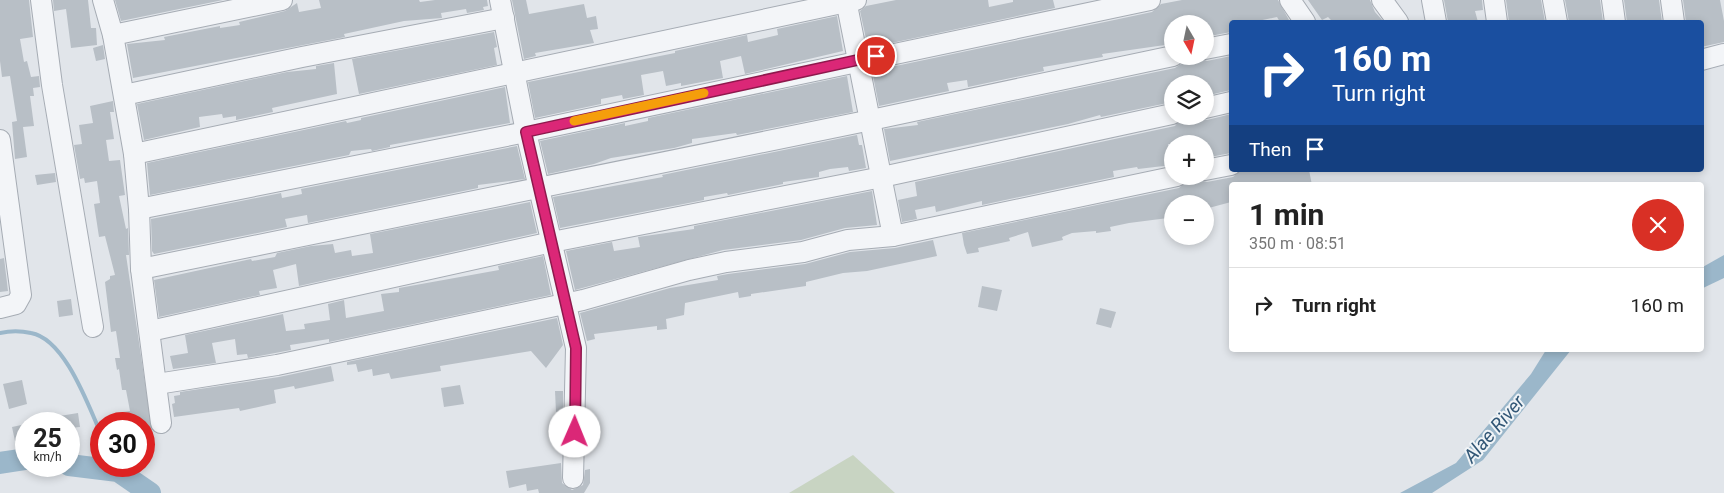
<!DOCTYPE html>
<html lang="en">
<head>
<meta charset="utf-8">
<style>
	body { margin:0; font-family:Roboto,sans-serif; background:#f2f2f2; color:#222; height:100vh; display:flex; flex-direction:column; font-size:19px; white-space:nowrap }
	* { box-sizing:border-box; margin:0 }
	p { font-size:16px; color:#767676 }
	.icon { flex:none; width:28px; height:28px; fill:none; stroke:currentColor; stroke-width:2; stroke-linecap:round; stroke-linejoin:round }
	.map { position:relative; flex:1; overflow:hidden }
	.panel { position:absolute; left:1229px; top:182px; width:475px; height:170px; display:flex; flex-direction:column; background:#fff; border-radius:5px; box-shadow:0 2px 8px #0003 }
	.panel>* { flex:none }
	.banner { position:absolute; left:1229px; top:20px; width:475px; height:152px; border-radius:5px; box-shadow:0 2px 8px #0003; background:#1a4fa0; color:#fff; overflow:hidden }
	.needle { width:32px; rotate:171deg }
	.controls { position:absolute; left:1164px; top:15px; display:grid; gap:10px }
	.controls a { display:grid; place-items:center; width:50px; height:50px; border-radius:50%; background:#fff; box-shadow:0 2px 8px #0003; font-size:25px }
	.speed { position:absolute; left:15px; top:412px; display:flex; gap:10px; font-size:25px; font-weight:700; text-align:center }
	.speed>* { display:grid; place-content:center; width:65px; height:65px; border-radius:50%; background:#fff; box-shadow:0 2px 8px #0003; line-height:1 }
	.speed small { font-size:12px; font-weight:400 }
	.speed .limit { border:8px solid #d22; background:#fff; color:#111 }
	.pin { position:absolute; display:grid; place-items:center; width:42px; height:42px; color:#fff; margin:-21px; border:2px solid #fff; border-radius:50%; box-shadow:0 1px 5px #0007 }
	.me { position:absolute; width:55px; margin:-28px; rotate:1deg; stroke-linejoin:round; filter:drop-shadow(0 0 4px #0008) }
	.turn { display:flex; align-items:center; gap:18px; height:105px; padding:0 20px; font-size:22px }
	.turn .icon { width:65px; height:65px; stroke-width:2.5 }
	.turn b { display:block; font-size:35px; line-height:42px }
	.then { display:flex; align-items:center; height:48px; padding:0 20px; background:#0003; gap:10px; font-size:19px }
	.round { display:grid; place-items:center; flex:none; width:52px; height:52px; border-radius:26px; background:#f2f2f2 }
	.headline { display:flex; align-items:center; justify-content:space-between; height:85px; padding:0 20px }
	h1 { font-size:30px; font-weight:700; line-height:38px }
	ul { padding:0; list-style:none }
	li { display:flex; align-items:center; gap:15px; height:75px; padding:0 20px; border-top:1px solid #e0e0e0 }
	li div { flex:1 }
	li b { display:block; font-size:19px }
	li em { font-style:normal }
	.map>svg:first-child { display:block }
	.green { fill:#c8d4c2 }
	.water { fill:#9bb7ca }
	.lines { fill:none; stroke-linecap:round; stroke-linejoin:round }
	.stream { stroke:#9bb7ca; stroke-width:4 }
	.river { stroke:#9bb7ca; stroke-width:22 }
	.building { fill:#b8bfc6 }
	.minor-casing { stroke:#a6acb4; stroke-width:22 }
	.minor { stroke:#f3f5f8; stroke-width:20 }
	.route-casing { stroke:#8e194d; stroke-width:12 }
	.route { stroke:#db2777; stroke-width:9 }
	.slow { stroke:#f59e0b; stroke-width:9 }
	.labels { text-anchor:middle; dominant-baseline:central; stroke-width:4; stroke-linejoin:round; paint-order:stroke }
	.water-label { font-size:19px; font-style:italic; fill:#325776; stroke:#f0f4f7 }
</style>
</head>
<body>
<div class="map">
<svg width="1724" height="493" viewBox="0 0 1724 493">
	<rect width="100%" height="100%" fill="#e1e5ea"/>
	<polygon class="green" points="853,455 895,493 789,493"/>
	<g class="water">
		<polygon points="1724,255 1724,278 1701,289 1701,268"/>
		<polygon points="1546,350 1571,350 1483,460 1432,493 1400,493 1456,463 1531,374"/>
		<polygon points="121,469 147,479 160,493 136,493 123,487"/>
	</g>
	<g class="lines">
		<g class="stream">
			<path d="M0,333C9,331 22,331 31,333C65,339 88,405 101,434"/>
			<polyline points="116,466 118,471"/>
		</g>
		<g class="river">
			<polyline points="0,463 26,459"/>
			<polyline points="69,465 118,471 150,493"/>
		</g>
	</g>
	<g class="building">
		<polygon points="0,0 29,0 33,37 20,39 24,62 27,61 31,77 39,76 40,87 33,88 34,96 30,96 34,126 23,127 27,157 15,159 12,122 17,121 10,76 2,77 0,61"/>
		<polygon points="53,0 88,0 91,28 96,28 97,45 71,48 66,9 54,11"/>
		<polygon points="115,0 223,0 121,21"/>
		<polygon points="319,0 419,0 420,2 435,0 487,0 488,6 483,7 484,10 467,13 466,9 441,13 442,18 404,21 344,34 345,37 133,78 127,44 165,40 164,37 220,26 220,28 240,25 239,22 285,11 297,3 299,12 321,8"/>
		<polygon points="512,0 526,0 529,14 584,4 587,18 596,16 598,29 590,30 594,43 535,53 536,56 524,59"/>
		<polygon points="896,0 988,0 989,7 1013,2 1013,0 1053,0 1055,8 868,48 860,11 866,6"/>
		<polygon points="1182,0 1278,0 1289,20 1280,22 1277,17 1253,22 1231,22 1231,32 1205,37 1205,24 1172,24 1172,44 1102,54 1103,57 1043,67 1044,71 968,87 967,80 947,83 949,91 879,106 872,71 1152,12 1161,4"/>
		<polygon points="1308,0 1370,0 1375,12 1384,22 1333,22 1328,17 1322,20"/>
		<polygon points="1444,0 1482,0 1483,10 1475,11 1478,22 1448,22"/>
		<polygon points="1506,0 1541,0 1545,22 1509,22"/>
		<polygon points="1565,0 1600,0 1603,22 1569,22"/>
		<polygon points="1624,0 1659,0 1662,22 1627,22"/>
		<polygon points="1683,0 1720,0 1724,21 1724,42 1701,47 1701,22 1686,22"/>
		<polygon points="837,16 843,51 745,74 741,56 720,61 723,78 681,86 681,83 666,86 663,71 641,75 644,95 623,99 622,95 601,99 601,104 535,118 528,82 675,53 675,51 747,35 748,42 778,35 777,29"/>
		<polygon points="494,32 497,47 494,48 497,65 359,94 352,59"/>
		<polygon points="103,45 105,59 96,61 93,48"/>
		<polygon points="1196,56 1207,61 1231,56 1231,90 1205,96 1205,84 1172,84 1172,102 1101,117 1100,115 1068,124 890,161 884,129 918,125 917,122 1175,68 1181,64 1184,57"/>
		<polygon points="334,63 337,94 272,108 273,112 236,120 236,116 223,118 222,114 199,117 200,127 144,140 137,104 287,72 316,69 316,66"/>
		<polygon points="847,76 853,112 737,135 736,133 692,139 692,143 674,148 611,158 594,164 548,174 540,141 625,123 625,126 648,121 648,118"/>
		<polygon points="505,87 510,123 390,145 390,147 372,151 371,149 351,151 349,155 150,195 147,163 346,121 347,123 361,120 361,118"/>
		<polygon points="113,101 114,112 110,112 114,139 106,140 109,161 120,160 125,195 119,196 126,229 128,228 129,255 126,255 152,430 144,432 144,424 117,424 115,413 130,411 126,390 122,390 119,369 117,370 115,358 120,358 116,331 111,332 105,282 110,279 110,276 115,275 105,236 99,237 94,204 100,203 97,181 85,183 84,178 80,179 74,145 82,144 79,125 93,123 90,106"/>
		<polygon points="1231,114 1231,153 1205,158 1205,144 1168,144 1172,165 1138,169 1137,167 1113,171 1114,177 982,205 982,201 936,212 935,206 915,210 917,219 902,222 898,200 917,196 915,182 1175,126 1183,117 1197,116 1207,120"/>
		<polygon points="857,135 859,145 862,145 866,168 849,171 848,167 830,169 819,172 819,177 783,182 783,184 728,195 727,193 704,197 704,200 560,228 553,197 663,177 662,175"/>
		<polygon points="517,146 525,179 478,185 478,188 308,223 307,215 285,219 287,227 154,254 152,251 151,219 281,193 282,198 302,194 301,189"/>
		<polygon points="1242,170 1309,170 1312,185 1231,185 1231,202 1205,209 1205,204 1172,204 1172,217 1168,218 1129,223 1110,227 1111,231 1096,233 1096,231 1072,233 1062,237 1063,240 1032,247 1028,232 1009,238 1010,241 978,248 979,252 967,254 964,245 962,233 1179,188 1188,180 1197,179 1207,182 1233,177"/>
		<polygon points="55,173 56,182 37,185 35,175"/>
		<polygon points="872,191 877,225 845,228 801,240 723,250 575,290 566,251 612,242 614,251 640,247 638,237 694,229 694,226"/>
		<polygon points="530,202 537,233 299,286 296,264 273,270 277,288 259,291 260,295 159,317 154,280 251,259 252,261 275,257 277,253 311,246 333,244 335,253 351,250 352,256 373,253 370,234"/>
		<polygon points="933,240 937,256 867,271 843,273 806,282 806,286 751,294 751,296 739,298 738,292 685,303 684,315 666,319 667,329 657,330 657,326 594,334 595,339 587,341 580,313 670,288 718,280 717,276 728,274 805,264 850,252 895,248"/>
		<polygon points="543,256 551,295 329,342 329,339 290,345 291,350 248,358 247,354 237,355 235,339 212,343 216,363 173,369 170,356 188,353 185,335 283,314 286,331 305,329 304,324 330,320 328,304 344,300 346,318 384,311 381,294 399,292 399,288 499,270 498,266"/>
		<polygon points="4,258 8,291 0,292 0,259"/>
		<polygon points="982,286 1002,290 997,311 978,307"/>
		<polygon points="71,299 73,315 59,317 57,301"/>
		<polygon points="1100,308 1116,312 1111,328 1096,324"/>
		<polygon points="557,318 563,345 546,368 531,351 440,366 441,371 391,379 389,373 373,376 372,369 358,372 356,364 347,365 347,362"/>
		<polygon points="331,366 334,381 295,389 294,386 274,390 276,403 240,411 239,408 174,417 172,404 175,403 174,396 180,395 180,392 279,377"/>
		<polygon points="22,380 27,404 9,409 3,384"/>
		<polygon points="460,385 464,404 444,407 441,388"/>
		<polygon points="555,391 563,391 563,412 556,412"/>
		<polygon points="78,413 80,427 69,428 69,424 48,424 47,418"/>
		<polygon points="26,424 26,439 15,441 12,427"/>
		<polygon points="561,463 562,483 572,490 583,485 585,470 590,469 590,483 584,493 539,493 538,489 527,491 526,484 509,488 506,471"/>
	</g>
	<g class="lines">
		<defs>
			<g id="minor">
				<polyline points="41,0 52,85 93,327"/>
				<polyline points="103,0 113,35 134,154 139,209 141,269 161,423"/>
				<polyline points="500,0 526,132 576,348 573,478"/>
				<polyline points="846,0 893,236"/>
				<polyline points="1290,0 1305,22"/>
				<polyline points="1382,0 1398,22"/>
				<polyline points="1432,0 1436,22"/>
				<polyline points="1494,0 1497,22"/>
				<polyline points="1553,0 1557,22"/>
				<polyline points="1612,0 1615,22"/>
				<polyline points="1671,0 1674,22"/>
				<polyline points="113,35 282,0"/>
				<polyline points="1205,49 1231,44"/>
				<polyline points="1701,60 1724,54"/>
				<polyline points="124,95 302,57 504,18"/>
				<polyline points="1205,108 1231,102"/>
				<polyline points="0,140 21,295 16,304 0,308"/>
				<polyline points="134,154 856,0"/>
				<polyline points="1205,170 1231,165"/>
				<polyline points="139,209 526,132 1150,0"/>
				<polyline points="141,269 871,120 1173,56"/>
				<polyline points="150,331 552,242 882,177 1172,114"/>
				<polyline points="157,384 277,365 583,300 689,270 726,262 803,252 848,240 893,236 1177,176"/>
			</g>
		</defs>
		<use href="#minor" class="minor-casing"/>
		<use href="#minor" class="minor"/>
	</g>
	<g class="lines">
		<defs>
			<polyline id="route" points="575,432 576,348 526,132 876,56"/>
		</defs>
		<use href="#route" class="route-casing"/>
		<use href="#route" class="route"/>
		<polyline class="slow" points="574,121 704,93"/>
	</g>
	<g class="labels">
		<g class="water-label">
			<text transform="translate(1494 429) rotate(-49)">Alae River</text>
		</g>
	</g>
</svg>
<div class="controls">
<a><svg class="needle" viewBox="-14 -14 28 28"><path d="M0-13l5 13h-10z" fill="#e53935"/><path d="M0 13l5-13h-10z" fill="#767676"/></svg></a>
<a><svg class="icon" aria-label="layers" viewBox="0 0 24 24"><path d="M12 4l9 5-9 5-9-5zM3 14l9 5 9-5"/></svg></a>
<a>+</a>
<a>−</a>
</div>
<div class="speed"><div>25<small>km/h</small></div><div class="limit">30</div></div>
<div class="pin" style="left:876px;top:56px;background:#d93025"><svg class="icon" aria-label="arrive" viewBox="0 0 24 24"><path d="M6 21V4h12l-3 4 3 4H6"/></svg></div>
<svg class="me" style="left:575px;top:432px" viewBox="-20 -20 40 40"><circle r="19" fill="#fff"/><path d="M0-13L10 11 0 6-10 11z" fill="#db2777"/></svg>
<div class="banner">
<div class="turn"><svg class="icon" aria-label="right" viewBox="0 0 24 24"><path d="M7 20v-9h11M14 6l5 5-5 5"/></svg><div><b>160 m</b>Turn right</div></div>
<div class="then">Then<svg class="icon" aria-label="arrive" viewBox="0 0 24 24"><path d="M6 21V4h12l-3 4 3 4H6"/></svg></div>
</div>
<section class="panel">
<div class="headline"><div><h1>1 min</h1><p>350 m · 08:51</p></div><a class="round" style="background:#d93025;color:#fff"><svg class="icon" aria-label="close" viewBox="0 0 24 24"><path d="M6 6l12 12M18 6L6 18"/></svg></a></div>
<ul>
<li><svg class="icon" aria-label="right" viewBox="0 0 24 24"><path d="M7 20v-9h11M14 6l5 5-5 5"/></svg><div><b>Turn right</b></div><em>160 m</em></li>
</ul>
</section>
</div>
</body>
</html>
